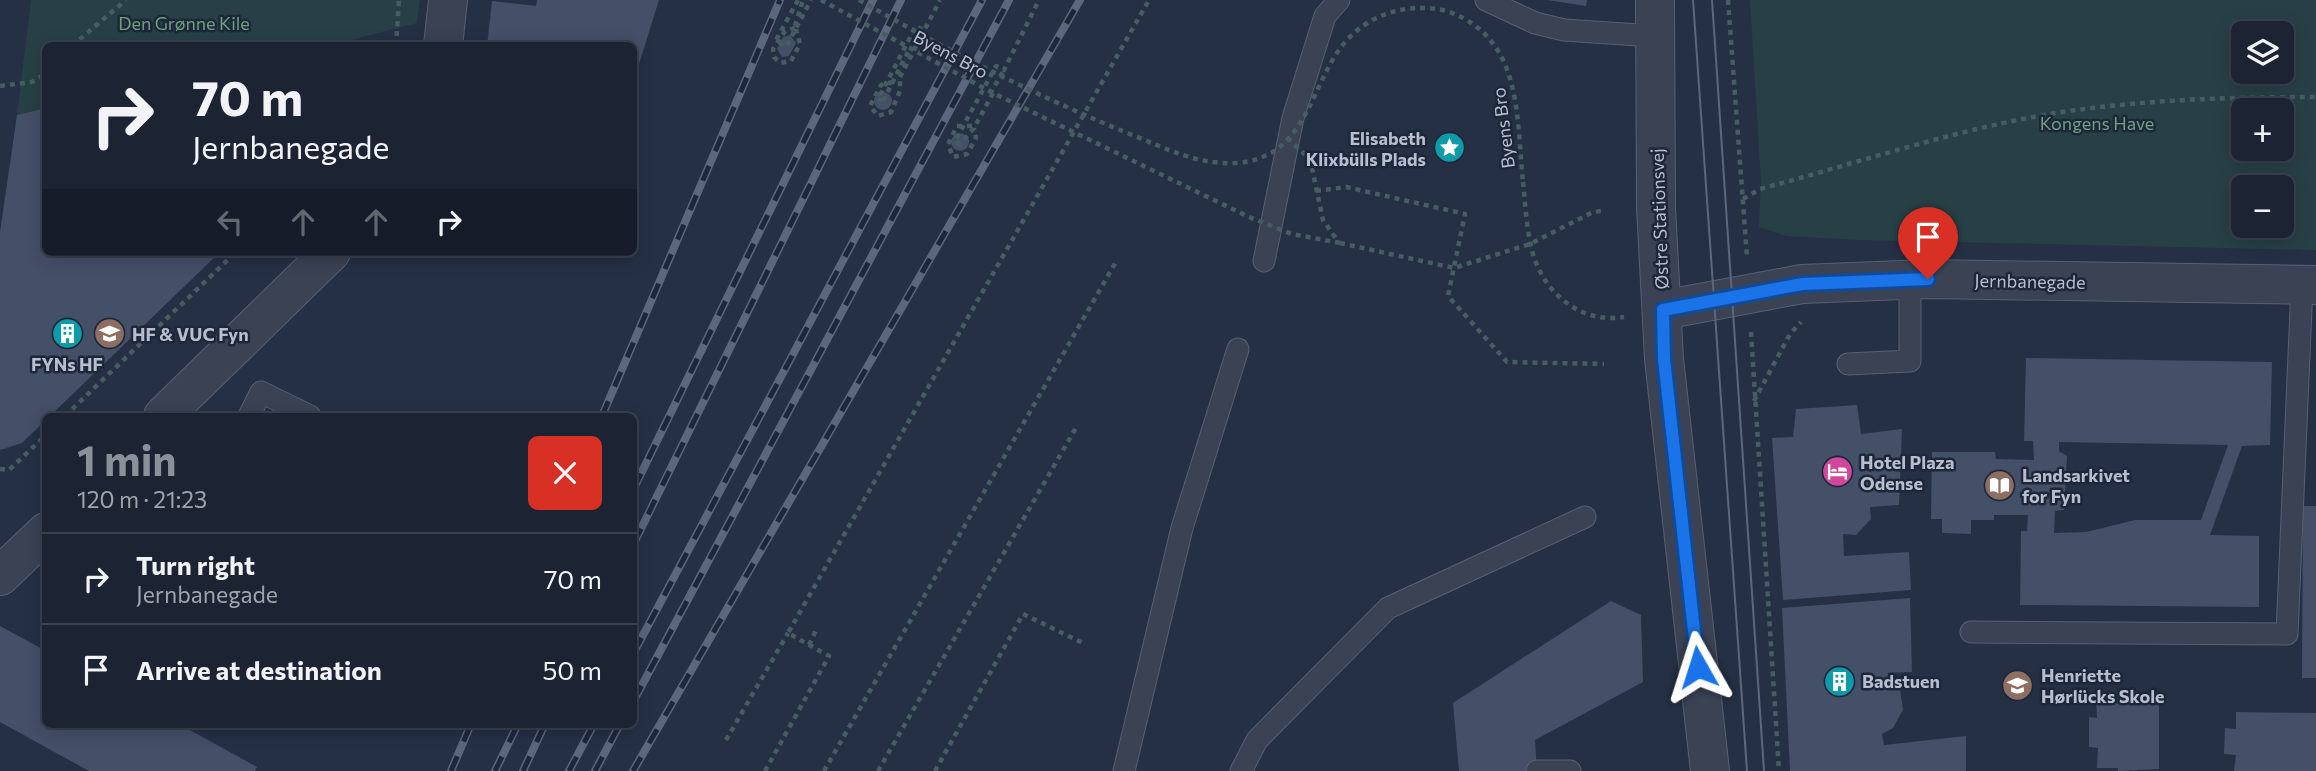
<!DOCTYPE html>
<html lang="en">
<head>
<meta charset="utf-8">
<style>
	body { margin:0; font-family:Commissioner,sans-serif; background:#293040; color:#f1f3f6; height:100vh; display:flex; flex-direction:column; font-size:26px; white-space:nowrap }
	* { box-sizing:border-box; margin:0 }
	p { font-size:23px; color:#a0a4ac }
	.icon { flex:none; width:38px; height:38px; fill:none; stroke:currentColor; stroke-width:2; stroke-linecap:round; stroke-linejoin:round }
	.map { position:relative; flex:1; overflow:hidden }
	.drawer { position:absolute; left:42px; top:413px; width:595px; height:315px; display:flex; flex-direction:column; background:#1c2434; border-radius:10px; box-shadow:0 4px 18px #0003,0 0 0 2px #3a414f }
	.drawer>* { flex:none }
	.hud { position:absolute; left:42px; top:42px; width:595px; height:214px; border-radius:10px; box-shadow:0 4px 18px #0003,0 0 0 2px #3a414f; background:#1c2434; color:#f1f3f6; overflow:hidden }
	.tools { position:absolute; left:2231px; top:21px; display:grid; gap:14px }
	.tools a { display:grid; place-items:center; width:63px; height:63px; border-radius:10px; background:#1c2434; box-shadow:0 4px 18px #0003,0 0 0 2px #3a414f; font-size:35px }
	.pin { position:absolute; display:grid; place-items:center; width:60px; height:60px; color:#fff; margin:-72px -30px; border-radius:50% 50% 50% 0; rotate:-45deg; box-shadow:0 0 7px #0007 }
	.pin .icon { rotate:45deg }
	.me { position:absolute; width:77px; margin:-38px; rotate:354deg; stroke-linejoin:round; filter:drop-shadow(0 0 5px #0008) }
	.turn { display:flex; align-items:center; gap:24px; height:147px; padding:0 35px; font-size:32px }
	.turn .icon { width:91px; height:91px; stroke-width:2.5 }
	.turn b { display:block; font-size:49px; line-height:60px }
	.lanes { display:flex; align-items:center; height:66px; padding:0 35px; background:#0003; justify-content:center; gap:35px; direction:ltr }
	.lanes .off { opacity:.35 }
	.round { display:grid; place-items:center; flex:none; width:74px; height:74px; border-radius:10px; background:#293040 }
	.head { display:flex; align-items:center; justify-content:space-between; height:119px; padding:0 35px }
	h1 { font-size:42px; font-weight:700; line-height:52px; color:#8c9099 }
	ul { padding:0; list-style:none }
	li { display:flex; align-items:center; gap:21px; height:91px; padding:0 35px; border-top:2px solid #3a414f }
	li div { flex:1 }
	li b { display:block; font-size:26px }
	li em { font-style:normal }
	.map>svg:first-child { display:block }
	.green { fill:#274046; fill-rule:evenodd }
	.building { fill:#444f68; fill-rule:evenodd }
	.lines { fill:none; stroke-linecap:round; stroke-linejoin:round }
	.service-casing { stroke:#586072; stroke-width:23 }
	.minor-casing { stroke:#586072; stroke-width:40 }
	.tertiary-casing { stroke:#586072; stroke-width:40 }
	.path { stroke:#465d62; stroke-width:4.5; stroke-dasharray:5 5; stroke-linecap:butt }
	.service { stroke:#3a4254; stroke-width:21 }
	.minor { stroke:#3a4254; stroke-width:38 }
	.tertiary { stroke:#3a4254; stroke-width:38 }
	.tram { stroke:#5c667c; stroke-width:2 }
	.rail-casing { stroke:#5c667c; stroke-width:8 }
	.rail { stroke:#1e273a; stroke-width:5; stroke-dasharray:16; stroke-linecap:butt }
	.path-bridge { stroke:#465d62; stroke-width:4.5; stroke-dasharray:5 5; stroke-linecap:butt }
	.route-casing { stroke:#114b97; stroke-width:18 }
	.route { stroke:#1a73e8; stroke-width:12 }
	.labels { text-anchor:middle; dominant-baseline:central; stroke-width:5; stroke-linejoin:round; paint-order:stroke }
	.park-label { font-size:18px; fill:#6da17d; stroke:#1e273a }
	.street-label { font-size:18px; fill:#b7bece; stroke:#1e273a }
	.poi-label { font-size:18px; font-weight:bold; fill:#b7bece; stroke:#1e273a; text-anchor:start }
</style>
</head>
<body>
<div class="map">
<svg width="2316" height="771" viewBox="0 0 2316 771">
	<rect width="100%" height="100%" fill="#253045"/>
	<g class="green">
		<polygon points="31,0 420,0 417,23 331,45 46,46 45,108 17,115"/>
		<path d="M1750,0H2316V250L1858,240L1787,236L1759,227L1761,181ZM2244,33H2282V72H2244ZM2244,110H2282V149H2244ZM2244,187H2282V226H2244Z"/>
	</g>
	<g class="building">
		<polygon points="537,0 659,0 634,80 634,46 487,46 492,1 536,6"/>
		<polygon points="1547,0 1587,0 1586,6"/>
		<polygon points="790,35 796,43 789,56 782,57 777,49 783,37"/>
		<circle cx="883" cy="101" r="9"/>
		<polygon points="46,108 46,252 220,252 22,443 0,450 0,232 17,115"/>
		<circle cx="960" cy="142" r="9"/>
		<path d="M2026,358L2272,362L2270,445L2242,446L2210,535L2259,536V607L2020,605L2021,531H2027L2028,515H1994V520H1971V534L1942,533V519H1931L1932,452H1995L1996,459L2034,460L2033,441H2024ZM2059,442L2228,445L2201,520H2135L2086,532L2054,533L2055,511L2064,510L2067,456L2059,451Z"/>
		<polygon points="1857,405 1861,434 1902,429 1899,505 1870,507 1871,519 1856,535 1843,534 1844,556 1909,552 1911,590 1783,600 1772,438 1793,437 1796,409"/>
		<polygon points="2303,506 2316,506 2316,678 2302,678"/>
		<polygon points="1910,598 1912,672 1887,673 1900,689 1903,710 1893,728 1882,734 1884,745 1966,736 1966,771 1790,771 1782,608"/>
		<polygon points="1611,601 1641,615 1643,682 1535,740 1537,771 1459,771 1453,703"/>
		<polygon points="0,626 46,651 46,724 179,724 257,767 255,771 89,771 0,722"/>
		<polygon points="2159,697 2159,769 2118,771 2118,768 2097,768 2098,748 2089,747 2089,717 2097,718 2096,699"/>
		<polygon points="2236,712 2316,713 2316,771 2234,771 2236,755 2224,754 2225,728 2236,729"/>
	</g>
	<g class="lines">
		<defs>
			<g id="service">
				<polyline points="1486,0 1535,23 1564,30 1654,36"/>
				<polyline points="1264,261 1293,118 1325,16 1339,0"/>
				<polyline points="1848,364 1910,361 1910,280"/>
				<polyline points="249,416 261,392 310,416"/>
				<polyline points="1971,632 2287,634 2302,285"/>
				<polyline points="1124,771 1182,528 1238,349"/>
				<polyline points="1241,771 1257,740 1388,608 1585,517"/>
				<polyline points="1537,771 1570,771"/>
			</g>
			<g id="minor">
				<polyline points="443,46 448,0"/>
				<polyline points="1663,310 1802,284 1928,279 2316,285"/>
				<polyline points="163,416 331,252"/>
				<polyline points="0,576 46,532"/>
			</g>
			<polyline id="tertiary" points="1655,0 1656,207 1664,359 1710,771"/>
		</defs>
		<use href="#service" class="service-casing"/>
		<use href="#minor" class="minor-casing"/>
		<use href="#tertiary" class="tertiary-casing"/>
		<g class="path">
			<polyline points="798,0 776,40 786,47 811,0"/>
			<polyline points="1728,0 1747,257"/>
			<polyline points="795,26 803,0"/>
			<polyline points="72,46 126,0"/>
			<polyline points="396,46 399,0"/>
			<polyline points="900,77 924,31"/>
			<polyline points="0,86 32,82 46,73"/>
			<polyline points="993,93 974,128 960,144 955,141 996,66 1004,70 1039,0"/>
			<polyline points="990,94 1004,70"/>
			<polyline points="883,101 878,99 916,26 924,31 940,0"/>
			<polyline points="883,101 910,48"/>
			<path d="M1523,182C1525,201 1526,222 1530,241C1537,287 1577,325 1624,317"/>
			<polyline points="1316,191 1346,187 1465,214 1448,296 1507,362 1604,364"/>
			<path d="M1743,199L1760,189C1869,160 1979,121 2092,108C2166,99 2242,97 2316,97"/>
			<polyline points="1340,243 1454,268 1530,244 1593,212 1601,211"/>
			<polyline points="1751,332 1779,771"/>
			<polyline points="1754,401 1790,334 1801,322"/>
			<polyline points="65,416 236,252"/>
			<polyline points="0,469 9,470 46,435"/>
			<polyline points="809,645 816,630"/>
			<polyline points="726,740 788,633"/>
			<polyline points="765,771 829,656 788,633 1149,0"/>
			<polyline points="824,771 1117,260"/>
			<polyline points="878,771 1077,426"/>
			<polyline points="935,771 1023,614 1083,643"/>
		</g>
		<use href="#service" class="service"/>
		<use href="#minor" class="minor"/>
		<use href="#tertiary" class="tertiary"/>
		<g class="tram">
			<polyline points="1693,0 1747,771"/>
			<polyline points="1712,0 1764,771"/>
		</g>
		<defs>
			<g id="rail">
				<polyline points="602,416 780,0"/>
				<polyline points="634,488 873,0"/>
				<polyline points="634,543 901,0"/>
				<polyline points="634,652 982,0"/>
				<polyline points="634,700 1009,0"/>
				<polyline points="451,771 471,724"/>
				<polyline points="495,771 518,724"/>
				<polyline points="523,771 545,724"/>
				<polyline points="569,771 594,724"/>
				<polyline points="595,771 620,724"/>
				<polyline points="633,771 1080,0"/>
			</g>
		</defs>
		<use href="#rail" class="rail-casing"/>
		<use href="#rail" class="rail"/>
		<g class="path-bridge">
			<polyline points="821,0 993,93 1249,217 1292,234 1340,243"/>
			<path d="M859,0C947,50 1036,96 1130,134C1165,148 1197,165 1236,163C1297,159 1307,105 1332,61C1355,19 1400,0 1447,11C1523,38 1516,115 1523,182"/>
			<polyline points="795,28 785,31 773,49 774,57 780,63 791,61 800,44 796,29"/>
			<polyline points="893,82 881,85 870,106 878,116 891,112 900,91 900,77"/>
			<polyline points="972,126 957,126 948,144 953,157 967,154 976,138 974,128"/>
			<polyline points="1287,138 1310,159 1323,220 1339,243"/>
		</g>
	</g>
	<g class="lines">
		<defs>
			<polyline id="route" points="1698,667 1664,359 1663,310 1802,284 1928,279"/>
		</defs>
		<use href="#route" class="route-casing"/>
		<use href="#route" class="route"/>
	</g>
	<defs>
		<symbol id="sight-disc" viewBox="-11 -11 22 22"><circle r="9.5" fill="#0f9aa8" stroke="#1e273a"/><path d="M0-6L1.8-2.2L6-1.7L2.9 1.2L3.7 5.4L0 3.3L-3.7 5.4L-2.9 1.2L-6-1.7L-1.8-2.2Z" fill="#fff"/></symbol>
		<symbol id="building-disc" viewBox="-11 -11 22 22"><circle r="9.5" fill="#0f9aa8" stroke="#1e273a"/><path d="M-4-6H4V6H1V3H-1V6H-4ZM-2.5-4.3h1.7v1.8h-1.7ZM.8-4.3h1.7v1.8H.8ZM-2.5-1h1.7V.8h-1.7ZM.8-1h1.7V.8H.8Z" fill="#fff"/></symbol>
		<symbol id="university-disc" viewBox="-11 -11 22 22"><circle r="9.5" fill="#8d6e63" stroke="#1e273a"/><path d="M0-5L7-2L0 1L-7-2ZM-4 1L0 2.5L4 1V4Q0 6-4 4Z" fill="#fff"/></symbol>
		<symbol id="hotel-disc" viewBox="-11 -11 22 22"><circle r="9.5" fill="#d1479c" stroke="#1e273a"/><path d="M-6-4.5h1.5V1H6V5H4.5V3h-9V5H-6ZM-4 0a1.8 1.8 0 1 1 3.6 0ZM.5 0V-2.5h3Q6-2.5 6 0Z" fill="#fff"/></symbol>
		<symbol id="library-disc" viewBox="-11 -11 22 22"><circle r="9.5" fill="#8d6e63" stroke="#1e273a"/><path d="M-6-4Q-3-5.5-.7-3.5V5Q-3 3-6 4ZM6-4Q3-5.5 .7-3.5V5Q3 3 6 4Z" fill="#fff"/></symbol>
		<symbol id="school-disc" viewBox="-11 -11 22 22"><circle r="9.5" fill="#8d6e63" stroke="#1e273a"/><path d="M0-5L7-2L0 1L-7-2ZM-4 1L0 2.5L4 1V4Q0 6-4 4Z" fill="#fff"/></symbol>
	</defs>
	<g fill-rule="evenodd">
		<use href="#sight-disc" x="1432" y="130" width="35" height="35"/>
		<use href="#building-disc" x="50" y="316" width="35" height="35"/>
		<use href="#university-disc" x="92" y="316" width="35" height="35"/>
		<use href="#hotel-disc" x="1820" y="454" width="35" height="35"/>
		<use href="#library-disc" x="1982" y="468" width="35" height="35"/>
		<use href="#building-disc" x="1822" y="664" width="35" height="35"/>
		<use href="#school-disc" x="2000" y="668" width="35" height="35"/>
	</g>
	<g class="labels">
		<g class="park-label">
			<text x="184" y="23">Den Grønne Kile</text>
			<text x="2097" y="123">Kongens Have</text>
		</g>
		<g class="street-label">
			<text transform="translate(951 54) rotate(28)">Byens Bro</text>
			<text transform="translate(1503 128) rotate(-97)">Byens Bro</text>
			<text transform="translate(1659 219) rotate(-92)">Østre Stationsvej</text>
			<text transform="translate(2030 281) rotate(1)">Jernbanegade</text>
		</g>
		<g class="poi-label">
			<text x="1426" y="138" text-anchor="end">Elisabeth<tspan x="1426" dy="21">Klixbülls Plads</tspan></text>
			<text x="132" y="334">HF &amp; VUC Fyn</text>
			<text x="67" y="364" text-anchor="middle">FYNs HF</text>
			<text x="1860" y="462">Hotel Plaza<tspan x="1860" dy="21">Odense</tspan></text>
			<text x="2022" y="475">Landsarkivet<tspan x="2022" dy="21">for Fyn</tspan></text>
			<text x="2041" y="675">Henriette<tspan x="2041" dy="21">Hørlücks Skole</tspan></text>
			<text x="1862" y="681">Badstuen</text>
		</g>
	</g>
</svg>
<div class="tools">
<a><svg class="icon" aria-label="layers" viewBox="0 0 24 24"><path d="M12 4l9 5-9 5-9-5zM3 14l9 5 9-5"/></svg></a>
<a>+</a>
<a>−</a>
</div>
<div class="pin" style="left:1928px;top:279px;background:#d93025"><svg class="icon" aria-label="arrive" viewBox="0 0 24 24"><path d="M6 21V4h12l-3 4 3 4H6"/></svg></div>
<svg class="me" style="left:1698px;top:667px" viewBox="-20 -20 40 40"><path d="M0-17L14 15 0 8-14 15z" fill="#1a73e8" stroke="#fff" stroke-width="4"/></svg>
<div class="hud">
<div class="turn"><svg class="icon" aria-label="right" viewBox="0 0 24 24"><path d="M7 20v-9h11M14 6l5 5-5 5"/></svg><div><b>70 m</b>Jernbanegade</div></div>
<div class="lanes"><svg class="icon off" aria-label="left" viewBox="0 0 24 24"><path d="M17 20v-9H6M10 6l-5 5 5 5"/></svg><svg class="icon off" aria-label="ahead" viewBox="0 0 24 24"><path d="M12 20V5M6 11l6-6 6 6"/></svg><svg class="icon off" aria-label="ahead" viewBox="0 0 24 24"><path d="M12 20V5M6 11l6-6 6 6"/></svg><svg class="icon" aria-label="right" viewBox="0 0 24 24"><path d="M7 20v-9h11M14 6l5 5-5 5"/></svg></div>
</div>
<section class="drawer">
<div class="head"><div><h1>1 min</h1><p>120 m · 21:23</p></div><a class="round" style="background:#d93025;color:#fff"><svg class="icon" aria-label="close" viewBox="0 0 24 24"><path d="M6 6l12 12M18 6L6 18"/></svg></a></div>
<ul>
<li><svg class="icon" aria-label="right" viewBox="0 0 24 24"><path d="M7 20v-9h11M14 6l5 5-5 5"/></svg><div><b>Turn right</b><p>Jernbanegade</p></div><em>70 m</em></li>
<li><svg class="icon" aria-label="arrive" viewBox="0 0 24 24"><path d="M6 21V4h12l-3 4 3 4H6"/></svg><div><b>Arrive at destination</b></div><em>50 m</em></li>
</ul>
</section>
</div>
</body>
</html>
